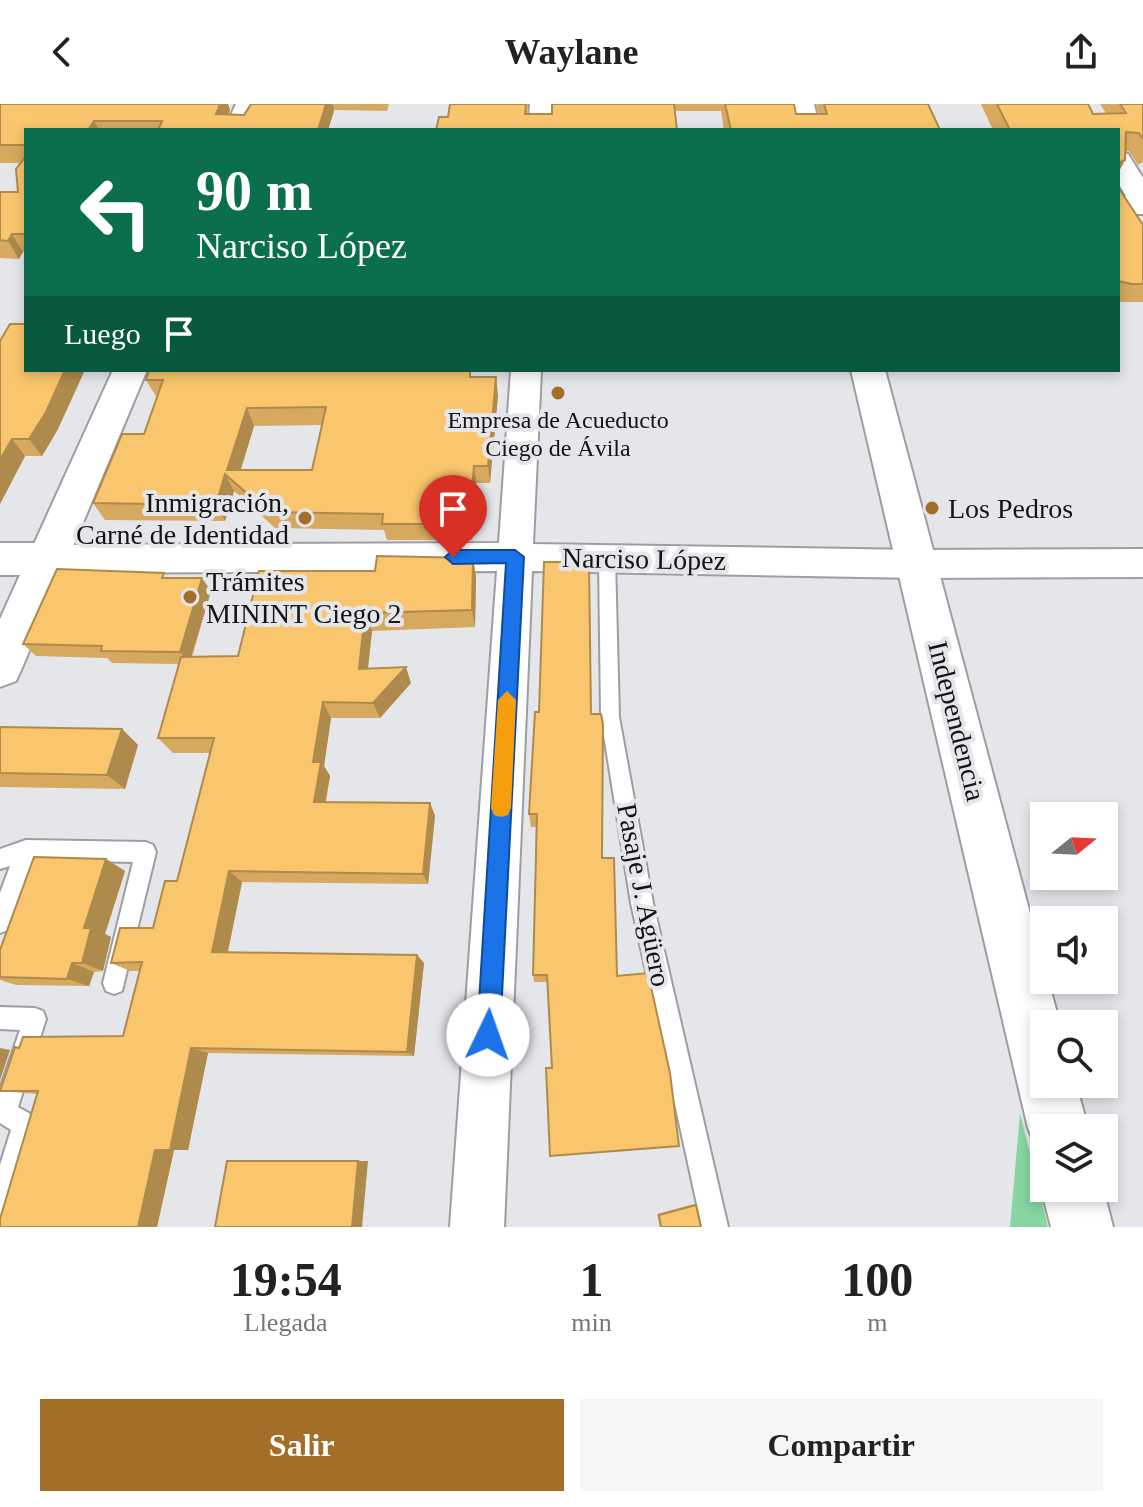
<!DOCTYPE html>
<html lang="es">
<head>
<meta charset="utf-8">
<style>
	body { margin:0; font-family:Georgia,serif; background:#f6f6f6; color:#222; height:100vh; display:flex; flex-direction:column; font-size:30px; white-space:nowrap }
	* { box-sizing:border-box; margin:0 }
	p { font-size:26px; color:#767676 }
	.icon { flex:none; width:44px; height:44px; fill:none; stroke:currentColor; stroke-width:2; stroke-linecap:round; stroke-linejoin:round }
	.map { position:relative; height:1123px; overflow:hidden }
	.panel { display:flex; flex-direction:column; background:#fff; flex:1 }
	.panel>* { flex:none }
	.hud { position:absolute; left:24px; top:24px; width:1096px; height:244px; border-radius:0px; box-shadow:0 4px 12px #0003; background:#0b6e4f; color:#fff; overflow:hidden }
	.needle { width:52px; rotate:72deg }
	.tools { position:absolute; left:1030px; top:698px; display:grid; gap:16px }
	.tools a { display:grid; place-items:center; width:88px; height:88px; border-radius:0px; background:#fff; box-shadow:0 4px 12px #0003; font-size:40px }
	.pin { position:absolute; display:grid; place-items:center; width:68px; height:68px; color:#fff; margin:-82px -34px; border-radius:50% 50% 50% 0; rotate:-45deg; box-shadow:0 0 8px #0007 }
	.pin .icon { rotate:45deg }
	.me { position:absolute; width:88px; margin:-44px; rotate:3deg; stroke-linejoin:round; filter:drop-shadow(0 0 6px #0008) }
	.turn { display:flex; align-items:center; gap:28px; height:168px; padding:0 40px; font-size:36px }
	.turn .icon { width:104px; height:104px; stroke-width:2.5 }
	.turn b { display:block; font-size:56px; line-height:68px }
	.then { display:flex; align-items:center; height:76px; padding:0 40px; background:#0003; gap:16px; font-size:30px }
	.eta { display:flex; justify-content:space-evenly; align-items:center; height:136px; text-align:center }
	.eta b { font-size:48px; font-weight:600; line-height:56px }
	.primary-button { display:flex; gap:16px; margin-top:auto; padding:16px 40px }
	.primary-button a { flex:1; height:92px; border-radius:0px; background:#a36e27; color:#fff; font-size:32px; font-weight:600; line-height:92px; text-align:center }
	.primary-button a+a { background:#f6f6f6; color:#222 }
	header { display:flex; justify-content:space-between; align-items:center; height:104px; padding:0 40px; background:#fff; font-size:36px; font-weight:600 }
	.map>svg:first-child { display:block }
	.green { fill:#87d6a2 }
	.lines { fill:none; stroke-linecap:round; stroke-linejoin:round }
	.service-casing { stroke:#9d9ea2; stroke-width:4 }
	.minor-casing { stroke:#9d9ea2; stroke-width:4 }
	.tertiary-casing { stroke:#9d9ea2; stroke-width:4 }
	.secondary-casing { stroke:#9d9ea2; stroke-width:4 }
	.primary-casing { stroke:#9d9ea2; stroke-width:4 }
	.service { fill:#fff; fill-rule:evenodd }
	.minor { fill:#fff; fill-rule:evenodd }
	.tertiary { fill:#fff; fill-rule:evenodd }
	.secondary { fill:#fff; fill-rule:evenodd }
	.primary { fill:#fff; fill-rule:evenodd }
	.wall { fill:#d6a95e; fill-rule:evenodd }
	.shaded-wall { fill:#ae8a4c }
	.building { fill:#f9c56d; stroke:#ae8a4c; stroke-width:2; fill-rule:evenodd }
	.route { fill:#1a73e8; stroke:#114b97; stroke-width:2 }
	.slow { fill:#f59e0b }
	.poi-dot { fill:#a36e27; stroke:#e5e6ea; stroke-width:3 }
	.labels { text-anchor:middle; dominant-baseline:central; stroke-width:8; stroke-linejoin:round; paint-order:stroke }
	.far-poi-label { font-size:24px; fill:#131415; stroke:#e5e6ea }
	.poi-label { font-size:28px; fill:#131415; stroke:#e5e6ea; text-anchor:start }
	.street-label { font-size:28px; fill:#131415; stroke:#e5e6ea }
</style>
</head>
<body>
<header><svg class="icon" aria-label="back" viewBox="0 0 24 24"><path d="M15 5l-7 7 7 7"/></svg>Waylane<svg class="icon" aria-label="share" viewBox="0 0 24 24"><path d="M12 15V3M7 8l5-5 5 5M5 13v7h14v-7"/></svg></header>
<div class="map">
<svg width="1143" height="1123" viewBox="0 0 1143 1123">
	<rect width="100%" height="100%" fill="#e5e6ea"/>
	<polygon class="green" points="1020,1009 1048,1123 1010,1123"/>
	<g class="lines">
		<defs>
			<g id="service">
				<polygon points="607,448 615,455 619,613 653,799 728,1123 702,1123 631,799 601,613 599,455"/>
				<polygon points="26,736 146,738 153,741 156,748 122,887 114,890 106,887 103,879 133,758 33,756 8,826 0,829 0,789 10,762 0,765 0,745"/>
				<polygon points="0,903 35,904 43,907 46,915 18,1003 34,1012 37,1021 13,1101 9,1110 0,1114 0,1061 11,1026 0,1019 0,985 20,926 0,925"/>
			</g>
			<g id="minor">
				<polygon points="530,0 552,0 550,26 528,26"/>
				<polygon points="511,266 541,266 533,440 918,446 1143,445 1143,473 918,474 532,467 504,1123 450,1123 497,467 48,469 36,465 31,455 36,445 48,441 499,439"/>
			</g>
			<g id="tertiary">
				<polygon points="788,0 814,0 820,26 794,26"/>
				<polygon points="1118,48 1128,50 1143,74 1143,106 1133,103 1118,79"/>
				<polygon points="851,266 885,266 1044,862 1044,876 1048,876 1060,920 1044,920 1044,980 1076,980 1088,1024 1044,1024 1044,1048 1037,1045 1028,1024"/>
				<polygon points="0,439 48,439 62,444 68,455 62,466 48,471 0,471"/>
				<polygon points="1044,1078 1044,1084 1103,1084 1113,1123 1051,1123 1041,1084"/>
			</g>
			<rect id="secondary" x="1118" y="92" width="25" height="18"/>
			<g id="primary">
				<polygon points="236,0 262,0 250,26 224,26"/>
				<polygon points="113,266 147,266 22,564 16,577 0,583 0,515"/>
			</g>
		</defs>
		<use href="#service" class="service-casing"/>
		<use href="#minor" class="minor-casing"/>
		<use href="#tertiary" class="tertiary-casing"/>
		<use href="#secondary" class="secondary-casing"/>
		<use href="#primary" class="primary-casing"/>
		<use href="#service" class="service"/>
		<use href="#minor" class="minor"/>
		<use href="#tertiary" class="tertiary"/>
		<use href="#secondary" class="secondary"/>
		<use href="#primary" class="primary"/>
	</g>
	<g class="wall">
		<polygon points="0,0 228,0 230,6 228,11 244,11 251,0 389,0 387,7 334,6 328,26 26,26 26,148 23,148 19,155 0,154 0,88 18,88 20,59 0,59"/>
		<polygon points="450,0 528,0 527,10 552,10 552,0 794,0 796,10 819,10 816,0 928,0 940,26 724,26 721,7 675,7 677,26 436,26 439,13 448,13"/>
		<polygon points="981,0 1088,0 1093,10 1106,9 1100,0 1143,0 1143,58 1138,61 1129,47 1125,47 1125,56 1118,69 1118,26 993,26"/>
		<polygon points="1118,83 1143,121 1143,198 1118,198"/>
		<polygon points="0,237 58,325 42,352 25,352 0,400"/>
		<path d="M473,273L498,291L490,379H476L472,436H387L384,426L275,424L234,387L225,417L105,416L93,399L144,330L157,294L146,276ZM322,321L312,366H241L254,322Z"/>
		<polygon points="473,454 476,473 475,523 372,527 368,565 411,579 380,614 331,614 324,662 330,672 326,698 430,699 435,712 428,780 242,778 228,848 417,851 424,859 414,952 208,949 188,1046 174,1046 157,1123 37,990 0,987 19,944 123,932 140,867 130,867 111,859 153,824 177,777 210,649 173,649 158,634 179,560 112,559 107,554 36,552 23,540 168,474 211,487 192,553 238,552 375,467"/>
		<polygon points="535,608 552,964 548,878 534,878 533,871 536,723 531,723 529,710"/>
		<polygon points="0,623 122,625 138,641 125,685 0,683"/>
		<polygon points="106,755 125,767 105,830 111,833 103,867 94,868 89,882 16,881 0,876 0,846"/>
		<polygon points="694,1100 696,1101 701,1123 660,1123 657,1110"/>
	</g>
	<g class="shaded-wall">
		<polygon points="220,0 228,0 230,6 223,26 216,10"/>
		<polygon points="326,0 333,0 334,7 328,26 318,26"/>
		<polygon points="94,17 99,26 88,26"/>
		<polygon points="1125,56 1118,69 1118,59"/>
		<polygon points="12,130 23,148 19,155 8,137"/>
		<polygon points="65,266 85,266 58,325 42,352 29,335"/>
		<polygon points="496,273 498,291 490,379 488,362"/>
		<polygon points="247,304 254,322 236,380 227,366"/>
		<polygon points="12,335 25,352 0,400 0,356"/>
		<polygon points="474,362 476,379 472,436 469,420"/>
		<polygon points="225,370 234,387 225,417 216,401"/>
		<polygon points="473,454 476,473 475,523 472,506"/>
		<polygon points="202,474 211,487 189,560 180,548"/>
		<polygon points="365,509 372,527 366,581 359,565"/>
		<polygon points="406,563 411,579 380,614 373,599"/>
		<polygon points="323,598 331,614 324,662 330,672 323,710 314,698 313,658"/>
		<polygon points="122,625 138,641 125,685 107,671"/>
		<polygon points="430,699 435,712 428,780 423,770"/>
		<polygon points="106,755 125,767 105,830 111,833 103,867 82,859 84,824"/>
		<polygon points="229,767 242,778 226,856 212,848"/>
		<polygon points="417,851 424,859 414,952 407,948"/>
		<polygon points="72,859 94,868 89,882 67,875"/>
		<polygon points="0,944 10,946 0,976"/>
		<polygon points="191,944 208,949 188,1046 170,1046"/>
		<polygon points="155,1046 174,1046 157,1123 138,1123"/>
		<polygon points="358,1057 368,1057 362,1123 352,1123"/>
	</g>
	<g class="building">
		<polygon points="0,0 220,0 216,10 244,11 251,0 326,0 318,26 158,26 162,17 94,17 88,26 26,26 26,41 0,41"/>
		<polygon points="450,0 526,0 525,10 552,10 552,0 674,0 677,26 436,26 439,13 448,13"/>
		<polygon points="725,0 794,0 796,10 827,10 824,0 928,0 940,26 731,26"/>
		<polygon points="997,0 1088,0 1093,10 1126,9 1120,0 1143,0 1143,35 1139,29 1126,28 1125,56 1118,59 1118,26 1010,26"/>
		<polygon points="26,52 26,130 12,130 8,137 0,136 0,88 18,88 16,65"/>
		<polygon points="1118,83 1143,121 1143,180 1132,180 1118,177"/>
		<polygon points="10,220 26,220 26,266 65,266 46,308 29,335 12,335 0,356 0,237"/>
		<path d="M149,266H470V273H496L488,362H474L469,420H382L383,410L268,408L225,370L216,401L93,399L122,330H144L163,276H146ZM326,303L312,366H227L247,304Z"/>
		<polygon points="377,452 473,454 472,506 365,509 359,565 406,563 373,599 323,598 313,658 321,658 314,698 430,699 423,770 229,767 212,848 417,851 407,948 191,944 170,1046 155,1046 138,1123 0,1123 0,1115 38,987 0,987 15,943 19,944 23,933 123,932 142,858 111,859 120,824 153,824 165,777 177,777 214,634 158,634 181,553 238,552 259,467 375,467"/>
		<polygon points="544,458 589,458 591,610 601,610 603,620 602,754 614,754 617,872 648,869 670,969 679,1042 550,1052 546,964 552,964 547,871 533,871 537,710 529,710 535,608 539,608"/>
		<polygon points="57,465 164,469 162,474 202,474 180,548 101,547 102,542 23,540"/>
		<polygon points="0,623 122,625 107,671 0,669"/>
		<polygon points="34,753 106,755 84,824 91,824 82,859 72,859 67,875 0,873 0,846"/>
		<polygon points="227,1057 358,1057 352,1123 215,1123"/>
		<polygon points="696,1101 701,1123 661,1123 659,1111"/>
	</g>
	<polygon class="route" points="453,446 515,446 524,453 500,931 496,940 488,943 480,940 477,931 506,459 453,460 445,453"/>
	<polygon class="slow" points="507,587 516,596 511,704 508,711 501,713 494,711 491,704 498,596"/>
	<g class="poi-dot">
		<circle cx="558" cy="289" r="8"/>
		<circle cx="932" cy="404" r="8"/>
		<circle cx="305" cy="414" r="8"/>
		<circle cx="190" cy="493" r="8"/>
	</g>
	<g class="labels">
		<g class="far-poi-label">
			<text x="558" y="316">Empresa de Acueducto<tspan x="558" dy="28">Ciego de Ávila</tspan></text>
		</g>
		<g class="poi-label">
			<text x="289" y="398" text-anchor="end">Inmigración,<tspan x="289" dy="32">Carné de Identidad</tspan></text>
			<text x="948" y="404">Los Pedros</text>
			<text x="206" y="477">Trámites<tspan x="206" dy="32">MININT Ciego 2</tspan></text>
		</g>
		<g class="street-label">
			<text transform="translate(644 455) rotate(1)">Narciso López</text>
			<text transform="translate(957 617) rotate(76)">Independencia</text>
			<text transform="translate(644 791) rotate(79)">Pasaje J. Agüero</text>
		</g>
	</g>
</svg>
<div class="tools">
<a><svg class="needle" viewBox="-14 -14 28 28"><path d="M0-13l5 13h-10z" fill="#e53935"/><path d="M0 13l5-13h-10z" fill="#767676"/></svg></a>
<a><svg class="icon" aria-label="sound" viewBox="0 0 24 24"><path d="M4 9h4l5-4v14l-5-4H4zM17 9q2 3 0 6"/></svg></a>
<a><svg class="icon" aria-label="search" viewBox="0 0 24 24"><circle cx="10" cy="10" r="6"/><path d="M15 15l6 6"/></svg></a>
<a><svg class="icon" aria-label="layers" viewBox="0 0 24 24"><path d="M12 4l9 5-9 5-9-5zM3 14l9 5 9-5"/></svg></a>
</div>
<div class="pin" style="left:453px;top:453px;background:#d93025"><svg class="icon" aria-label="arrive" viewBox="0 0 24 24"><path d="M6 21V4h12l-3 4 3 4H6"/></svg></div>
<svg class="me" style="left:488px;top:931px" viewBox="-20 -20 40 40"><circle r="19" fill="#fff"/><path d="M0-13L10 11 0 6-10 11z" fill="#1a73e8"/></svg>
<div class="hud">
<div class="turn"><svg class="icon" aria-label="left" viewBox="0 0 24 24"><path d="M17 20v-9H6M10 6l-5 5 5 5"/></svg><div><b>90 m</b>Narciso López</div></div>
<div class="then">Luego<svg class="icon" aria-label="arrive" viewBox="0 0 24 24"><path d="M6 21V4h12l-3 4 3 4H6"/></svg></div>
</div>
</div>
<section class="panel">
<div class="eta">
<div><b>19:54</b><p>Llegada</p></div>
<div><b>1</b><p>min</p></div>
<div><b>100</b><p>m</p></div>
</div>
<div class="primary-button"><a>Salir</a><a>Compartir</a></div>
</section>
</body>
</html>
